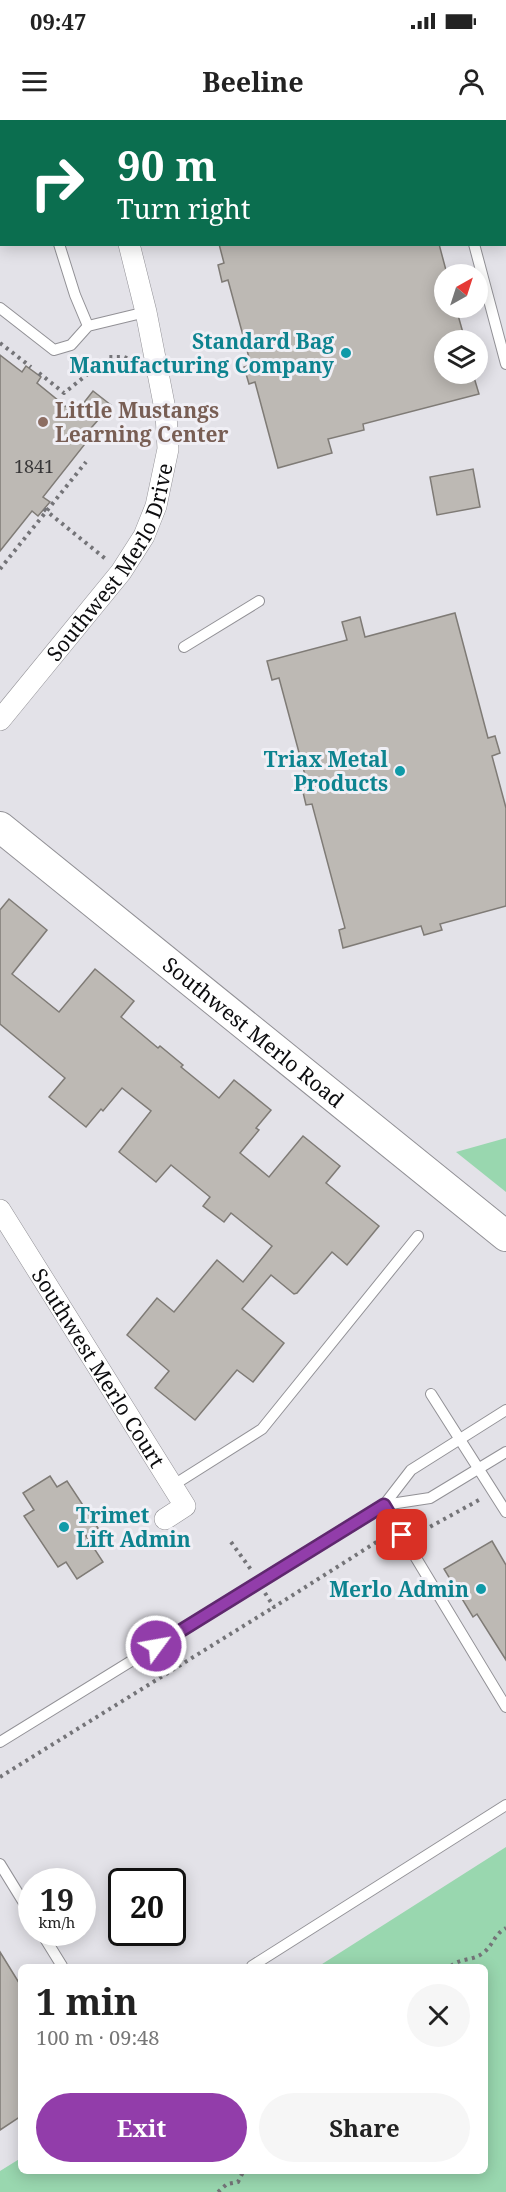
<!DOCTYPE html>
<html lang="en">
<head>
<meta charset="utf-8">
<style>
	body { margin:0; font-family:"Noto Serif",serif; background:#f6f6f6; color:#222; height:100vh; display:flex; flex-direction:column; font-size:22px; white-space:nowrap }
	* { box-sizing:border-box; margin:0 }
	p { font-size:20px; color:#767676 }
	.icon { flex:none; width:33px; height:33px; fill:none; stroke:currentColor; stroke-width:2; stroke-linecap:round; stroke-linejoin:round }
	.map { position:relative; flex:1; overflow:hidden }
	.details { position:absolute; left:18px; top:1844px; width:470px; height:210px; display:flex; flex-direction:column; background:#fff; border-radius:9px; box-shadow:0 3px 15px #0003 }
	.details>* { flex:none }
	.banner { position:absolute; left:0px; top:0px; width:507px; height:126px; box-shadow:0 3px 15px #0003; background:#0b6e4f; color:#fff; overflow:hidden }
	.needle { width:39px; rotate:39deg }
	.buttons { position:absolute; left:434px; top:144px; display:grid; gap:12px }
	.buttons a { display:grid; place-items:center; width:54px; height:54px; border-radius:50%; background:#fff; box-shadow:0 3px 15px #0003; font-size:30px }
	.speed { position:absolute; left:18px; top:1748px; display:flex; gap:12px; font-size:30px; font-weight:700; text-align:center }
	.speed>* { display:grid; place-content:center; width:78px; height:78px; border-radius:50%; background:#fff; box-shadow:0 3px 15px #0003; line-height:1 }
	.speed small { font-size:15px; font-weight:400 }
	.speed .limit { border:3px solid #111; border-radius:9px; background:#fff; color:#111 }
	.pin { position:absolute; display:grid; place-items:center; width:51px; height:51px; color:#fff; margin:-26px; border-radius:12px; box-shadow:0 3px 9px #0006 }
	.me { position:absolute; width:66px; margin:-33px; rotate:58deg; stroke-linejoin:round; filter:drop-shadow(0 0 4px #0008) }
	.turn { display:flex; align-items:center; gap:21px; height:126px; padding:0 18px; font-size:27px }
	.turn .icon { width:78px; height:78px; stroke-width:2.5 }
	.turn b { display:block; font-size:42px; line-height:51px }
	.round { display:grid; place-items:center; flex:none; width:63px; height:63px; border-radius:32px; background:#f6f6f6 }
	.head { display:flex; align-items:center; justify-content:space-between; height:102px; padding:0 18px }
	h1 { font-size:36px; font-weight:700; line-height:45px }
	.primary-button { display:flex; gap:12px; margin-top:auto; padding:12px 18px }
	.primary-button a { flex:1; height:69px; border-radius:36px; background:#923daa; color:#fff; font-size:24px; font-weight:700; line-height:69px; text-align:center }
	.primary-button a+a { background:#f6f6f6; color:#222 }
	.status { display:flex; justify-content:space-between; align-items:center; height:42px; padding:0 30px; background:#fff; direction:ltr }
	.status svg { height:16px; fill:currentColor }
	header { display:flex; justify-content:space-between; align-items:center; height:78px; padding:0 18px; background:#fff; font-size:27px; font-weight:700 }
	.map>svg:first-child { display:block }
	.green { fill:#99d7af }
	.building { fill:#bdb9b4; stroke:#7f7b76; stroke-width:1.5 }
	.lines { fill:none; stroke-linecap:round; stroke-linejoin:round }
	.lane-casing { stroke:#929196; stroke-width:12 }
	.street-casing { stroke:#929196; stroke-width:22 }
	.secondary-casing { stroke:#929196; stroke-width:32 }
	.path { stroke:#747478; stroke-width:4; stroke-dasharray:3 4.5; stroke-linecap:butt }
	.lane { stroke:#fff; stroke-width:10 }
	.street { stroke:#fff; stroke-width:21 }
	.secondary { stroke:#fff; stroke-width:30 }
	.tram { stroke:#616164; stroke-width:1.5 }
	.route-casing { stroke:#5f286e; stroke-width:15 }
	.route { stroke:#923daa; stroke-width:10 }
	.culture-dot { fill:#0f9aa8; stroke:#f0eff5; stroke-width:2 }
	.education-dot { fill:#8d6e63; stroke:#f0eff5; stroke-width:2 }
	.labels { text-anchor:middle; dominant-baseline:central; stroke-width:6; stroke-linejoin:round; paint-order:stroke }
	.number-label { font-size:18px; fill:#383738 }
	.culture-label { font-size:21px; font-weight:bold; fill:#0d838f; stroke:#f0eff5; text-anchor:end }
	.education-label { font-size:21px; font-weight:bold; fill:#785e54; stroke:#f0eff5; text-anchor:start }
	.street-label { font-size:21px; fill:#0c0c0e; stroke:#f0eff5 }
</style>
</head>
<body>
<div class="status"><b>09:47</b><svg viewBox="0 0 49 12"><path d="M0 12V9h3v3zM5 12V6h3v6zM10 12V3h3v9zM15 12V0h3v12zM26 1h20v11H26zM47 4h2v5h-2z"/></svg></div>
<header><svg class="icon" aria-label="menu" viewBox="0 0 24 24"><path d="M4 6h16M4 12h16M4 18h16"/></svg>Beeline<svg class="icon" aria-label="person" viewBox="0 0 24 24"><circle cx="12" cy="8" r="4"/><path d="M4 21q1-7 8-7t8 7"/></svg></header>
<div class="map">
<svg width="506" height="2072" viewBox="0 0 506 2072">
	<rect width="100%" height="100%" fill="#e3e2e8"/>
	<g class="green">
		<polygon points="506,1018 506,1072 456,1032"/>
		<polygon points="506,1727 506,2072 0,2072 0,2051 21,2038 21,2050 484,2050 484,1846 319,1846"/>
	</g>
	<g class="building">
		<polygon points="219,124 439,124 447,154 444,154 444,188 456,188 465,220 444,220 444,254 473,254 479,274 363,304 364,310 328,319 332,333 278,348 255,262 249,264 244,247 251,245 228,160 222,162 218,145 224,143"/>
		<polygon points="0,235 22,252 26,246 41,257 37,263 75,294 93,271 111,285 92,307 96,310 43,377 50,382 38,396 32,391 0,431"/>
		<polygon points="473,349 480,387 437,395 430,357"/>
		<polygon points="455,493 488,618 495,616 500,633 492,636 506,688 506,786 440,804 442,810 424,815 421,806 343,828 339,810 345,808 312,684 306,685 302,668 308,666 279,558 272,560 267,541 347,520 342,502 360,497 365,517"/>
		<polygon points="9,779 47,810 12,854 59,892 95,849 134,881 121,897 158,928 160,926 183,945 181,947 219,978 234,960 271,990 256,1008 259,1010 240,1033 269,1057 303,1016 340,1046 326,1063 379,1106 347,1145 332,1132 297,1173 294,1174 271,1155 242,1189 284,1223 253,1262 237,1250 195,1300 155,1268 169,1251 127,1215 157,1178 174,1192 217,1140 243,1162 272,1126 231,1093 224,1102 203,1086 210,1077 171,1045 156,1062 119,1032 151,991 122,968 103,991 101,989 86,1007 49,977 65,958 0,904 0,790"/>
		<polygon points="50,1356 57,1367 67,1361 98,1408 86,1416 103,1442 77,1459 66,1442 58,1447 24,1396 34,1390 23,1373"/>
		<polygon points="492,1421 506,1445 506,1540 477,1494 473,1497 444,1449"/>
		<polygon points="0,1832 21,1866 21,1996 0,2010"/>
	</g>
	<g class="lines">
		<defs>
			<g id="lane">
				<polyline points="442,0 442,2"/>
				<polyline points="0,103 2,103"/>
				<polyline points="59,124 75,175 88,206"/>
				<polyline points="474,124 506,244"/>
				<polyline points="0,188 54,230 71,225 88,206 146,192"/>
				<polyline points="184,527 259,481"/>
				<polyline points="431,1274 506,1392"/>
				<polyline points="172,1366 262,1309 418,1116"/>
				<polyline points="384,1385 506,1587"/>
				<polyline points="384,1385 430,1378 506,1332"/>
				<polyline points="0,1622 368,1395 384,1385 411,1350 506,1290"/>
				<polyline points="0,1744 32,1796"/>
				<polyline points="41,1812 62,1846"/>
				<polyline points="252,1846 506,1685"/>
			</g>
			<g id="street">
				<polyline points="96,0 97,2"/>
				<path id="s1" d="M0,600L121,452L144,416L156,386L168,329L166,294L146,192L129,124"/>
				<path id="s2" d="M0,1090L185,1386L165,1399"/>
			</g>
			<g id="secondary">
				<path id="s3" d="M0,707L506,1116"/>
			</g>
		</defs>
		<use href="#lane" class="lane-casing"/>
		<use href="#street" class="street-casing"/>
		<use href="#secondary" class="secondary-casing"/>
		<g class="path">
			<polyline points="0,223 31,247"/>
			<polyline points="39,253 64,273 109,237 124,237 135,241"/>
			<polyline points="44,389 107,440"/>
			<polyline points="0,449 86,342"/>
			<polyline points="417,1414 479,1380"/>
			<polyline points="231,1422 252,1451"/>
			<polyline points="265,1473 274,1487 386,1416"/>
			<polyline points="0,1657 274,1487"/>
			<path d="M451,1846C460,1838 473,1841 483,1833C493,1826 494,1814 506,1808"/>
			<polyline points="218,2072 227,2064 238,2062 244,2050"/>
		</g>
		<use href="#lane" class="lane"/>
		<use href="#street" class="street"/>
		<use href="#secondary" class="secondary"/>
		<g class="tram">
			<polyline points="481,0 481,2"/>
			<polyline points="494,0 494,2"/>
			<polyline points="506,43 506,45"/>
			<polyline points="506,95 506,96"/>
		</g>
	</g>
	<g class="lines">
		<defs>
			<polyline id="route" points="156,1526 384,1385 402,1415"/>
		</defs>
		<use href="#route" class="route-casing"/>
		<use href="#route" class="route"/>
	</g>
	<g class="culture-dot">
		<circle cx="346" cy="233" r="6"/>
		<circle cx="400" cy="651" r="6"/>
		<circle cx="64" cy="1407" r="6"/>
		<circle cx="481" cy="1469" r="6"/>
	</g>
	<circle class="education-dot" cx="43" cy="302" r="6"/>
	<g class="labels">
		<g class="number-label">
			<text x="34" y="346">1841</text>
		</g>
		<g class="culture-label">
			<text x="334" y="221">Standard Bag<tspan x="334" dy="24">Manufacturing Company</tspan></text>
			<text x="388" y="639">Triax Metal<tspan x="388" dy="24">Products</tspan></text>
			<text x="76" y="1395" text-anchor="start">Trimet<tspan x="76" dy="24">Lift Admin</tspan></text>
			<text x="469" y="1469">Merlo Admin</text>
		</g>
		<g class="education-label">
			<text x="55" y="290">Little Mustangs<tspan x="55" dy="24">Learning Center</tspan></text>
		</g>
		<g class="street-label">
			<text stroke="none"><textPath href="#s1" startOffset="195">Southwest Merlo Drive</textPath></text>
			<text stroke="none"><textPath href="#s3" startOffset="326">Southwest Merlo Road</textPath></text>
			<text stroke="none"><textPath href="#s2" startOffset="186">Southwest Merlo Court</textPath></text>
		</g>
	</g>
</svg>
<div class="buttons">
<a><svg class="needle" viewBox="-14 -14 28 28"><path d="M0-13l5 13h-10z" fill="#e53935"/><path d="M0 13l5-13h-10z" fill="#767676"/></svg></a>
<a><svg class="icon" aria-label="layers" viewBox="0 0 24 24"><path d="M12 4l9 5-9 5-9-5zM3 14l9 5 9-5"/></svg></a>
</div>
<div class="speed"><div>19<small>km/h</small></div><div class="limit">20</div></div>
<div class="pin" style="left:402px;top:1415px;background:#d93025"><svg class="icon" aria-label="arrive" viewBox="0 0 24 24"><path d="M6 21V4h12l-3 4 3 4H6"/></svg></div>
<svg class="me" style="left:156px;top:1526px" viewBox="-20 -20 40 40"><circle r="17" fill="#923daa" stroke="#fff" stroke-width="3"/><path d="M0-11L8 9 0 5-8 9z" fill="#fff"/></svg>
<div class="banner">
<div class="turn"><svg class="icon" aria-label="right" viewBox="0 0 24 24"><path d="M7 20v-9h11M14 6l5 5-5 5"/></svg><div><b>90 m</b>Turn right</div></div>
</div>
<section class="details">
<div class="head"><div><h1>1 min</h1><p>100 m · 09:48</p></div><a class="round"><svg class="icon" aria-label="close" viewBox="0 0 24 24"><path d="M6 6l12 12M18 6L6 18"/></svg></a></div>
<div class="primary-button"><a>Exit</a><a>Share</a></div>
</section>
</div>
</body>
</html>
